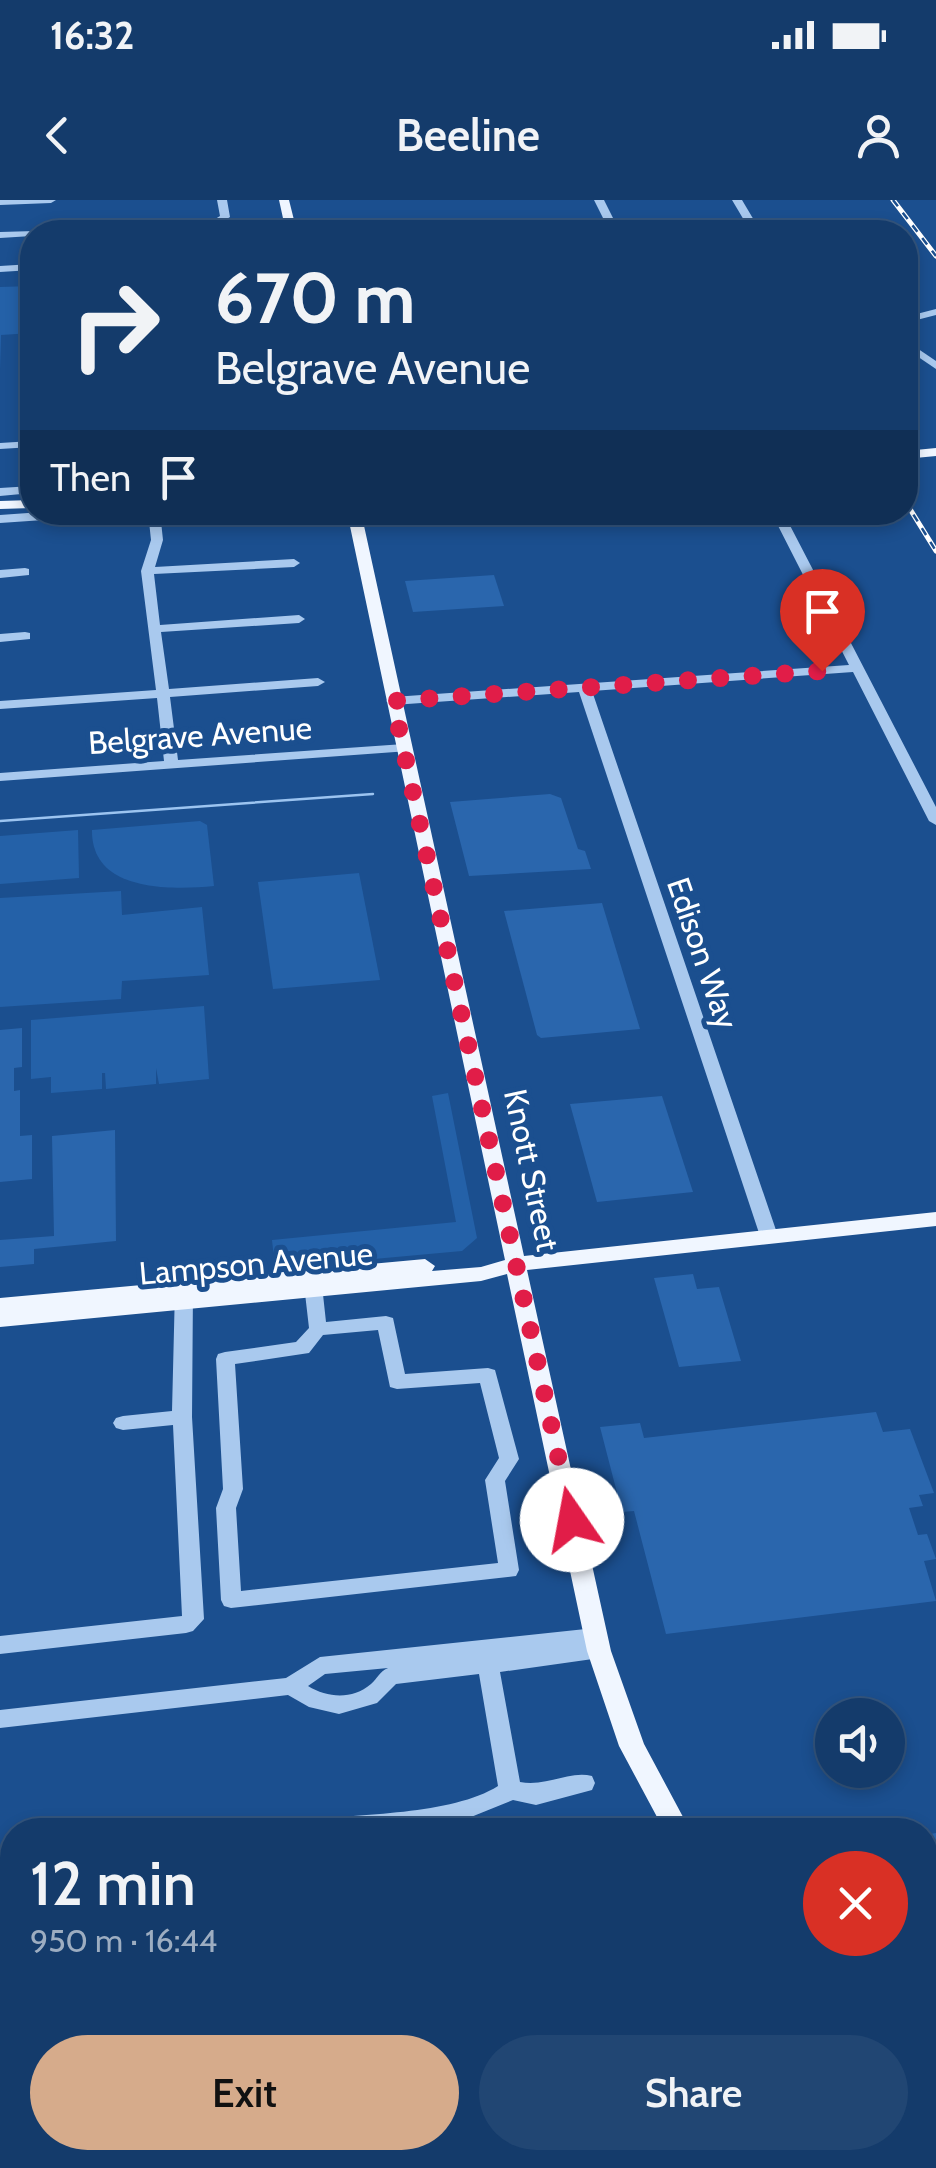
<!DOCTYPE html>
<html lang="en">
<head>
<meta charset="utf-8">
<style>
	body { margin:0; font-family:Cabin,sans-serif; background:#214673; color:#f1f3f6; height:100vh; display:flex; flex-direction:column; font-size:38px; white-space:nowrap }
	* { box-sizing:border-box; margin:0 }
	p { font-size:32px; color:#9dadc1 }
	.icon { flex:none; width:55px; height:55px; fill:none; stroke:currentColor; stroke-width:2; stroke-linecap:round; stroke-linejoin:round }
	.map { position:relative; flex:1; overflow:hidden }
	.sheet { position:absolute; left:0px; top:1618px; width:938px; height:352px; display:flex; flex-direction:column; background:#143b6b; border-radius:40px 40px 0 0; box-shadow:0 5px 15px #0003,0 0 0 2px #33557e }
	.sheet>* { flex:none }
	.top-card { position:absolute; left:20px; top:20px; width:898px; height:305px; border-radius:40px; box-shadow:0 5px 15px #0003,0 0 0 2px #33557e; background:#143b6b; color:#f1f3f6; overflow:hidden }
	.buttons { position:absolute; left:815px; top:1498px; display:grid; gap:20px }
	.buttons a { display:grid; place-items:center; width:90px; height:90px; border-radius:50%; background:#143b6b; box-shadow:0 5px 15px #0003,0 0 0 2px #33557e; font-size:50px }
	.pin { position:absolute; display:grid; place-items:center; width:85px; height:85px; color:#fff; margin:-102px -42px; border-radius:50% 50% 50% 0; rotate:-45deg; box-shadow:0 0 10px #0007 }
	.pin .icon { rotate:45deg }
	.me { position:absolute; width:110px; margin:-55px; rotate:348deg; stroke-linejoin:round; filter:drop-shadow(0 0 8px #0008) }
	.turn { display:flex; align-items:center; gap:35px; height:210px; padding:0 30px; font-size:45px }
	.turn .icon { width:130px; height:130px; stroke-width:2.5 }
	.turn b { display:block; font-size:70px; line-height:85px }
	.then { display:flex; align-items:center; height:95px; padding:0 30px; background:#0003; gap:20px; font-size:38px }
	.round { display:grid; place-items:center; flex:none; width:105px; height:105px; border-radius:52px; background:#214673 }
	.overview { display:flex; align-items:center; justify-content:space-between; height:170px; padding:0 30px }
	h1 { font-size:60px; font-weight:600; line-height:75px }
	.cta { display:flex; gap:20px; margin-top:auto; padding:20px 30px }
	.cta a { flex:1; height:115px; border-radius:60px; background:#d6ab8b; color:#111; font-size:40px; font-weight:600; line-height:115px; text-align:center }
	.cta a+a { background:#214673; color:#f1f3f6 }
	.status { display:flex; justify-content:space-between; align-items:center; height:70px; padding:0 50px; background:#143b6b; direction:ltr }
	.status svg { height:28px; fill:currentColor }
	header { display:flex; justify-content:space-between; align-items:center; height:130px; padding:0 30px; background:#143b6b; font-size:45px; font-weight:600 }
	.map>svg:first-child { display:block }
	.green { fill:#2461a8 }
	.lines { fill:none; stroke-linecap:round; stroke-linejoin:round }
	.stream { stroke:#9cc4f0; stroke-width:2.5 }
	.building { fill:#2a66ad }
	.minor { fill:#a9c9ee; fill-rule:evenodd }
	.major { fill:#f0f6ff; fill-rule:evenodd }
	.rail-casing { stroke:#fff; stroke-width:5 }
	.rail { stroke:#1b4f8f; stroke-width:2.5; stroke-dasharray:8; stroke-linecap:butt }
	.route { stroke:#e11d48; stroke-width:18; stroke-dasharray:0 32.4 }
	.labels { text-anchor:middle; dominant-baseline:central; stroke-width:10; stroke-linejoin:round; paint-order:stroke }
	.street-label { font-size:32px; fill:#fff; stroke:#1b4f8f }
</style>
</head>
<body>
<div class="status"><b>16:32</b><svg viewBox="0 0 49 12"><path d="M0 12V9h3v3zM5 12V6h3v6zM10 12V3h3v9zM15 12V0h3v12zM26 1h20v11H26zM47 4h2v5h-2z"/></svg></div>
<header><svg class="icon" aria-label="back" viewBox="0 0 24 24"><path d="M15 5l-7 7 7 7"/></svg>Beeline<svg class="icon" aria-label="person" viewBox="0 0 24 24"><circle cx="12" cy="8" r="4"/><path d="M4 21q1-7 8-7t8 7"/></svg></header>
<div class="map">
<svg width="936" height="1968" viewBox="0 0 936 1968">
	<rect width="100%" height="100%" fill="#1b4f8f"/>
	<g class="green">
		<polygon points="32,86 32,133 1,135 0,170 0,87"/>
		<path d="M200,621L207,625L214,686C170,690 91,692 92,630Z"/>
		<polygon points="78,630 79,678 0,684 0,636"/>
		<polygon points="359,673 380,780 273,789 258,682"/>
		<polygon points="121,691 122,715 202,707 209,775 122,781 121,799 0,807 0,698"/>
		<polygon points="204,806 209,879 159,884 156,868 156,884 106,889 105,873 102,873 102,889 51,893 51,877 31,879 31,820"/>
		<polygon points="448,893 477,1038 462,1051 275,1068 272,1040 456,1022 432,896"/>
	</g>
	<g class="lines">
		<polyline class="stream" points="0,621 373,594"/>
	</g>
	<g class="building">
		<polygon points="494,375 504,406 413,412 405,381"/>
		<polygon points="550,594 561,598 578,649 585,651 591,669 469,676 450,602"/>
		<polygon points="602,703 640,829 541,838 537,835 504,711"/>
		<polygon points="22,828 22,867 14,868 14,891 20,890 20,936 32,935 32,979 0,982 0,830"/>
		<polygon points="662,896 693,992 597,1002 570,904"/>
		<polygon points="115,930 116,1041 34,1049 34,1064 0,1067 0,1040 54,1036 52,936"/>
		<polygon points="693,1074 697,1089 719,1087 741,1161 679,1167 654,1078"/>
		<polygon points="876,1212 883,1232 910,1229 934,1293 919,1295 923,1306 909,1308 918,1335 927,1334 936,1359 924,1361 936,1401 666,1434 634,1311 622,1312 600,1227 640,1223 644,1238"/>
		<polygon points="936,1633 936,1757 925,1759 925,1635"/>
		<polygon points="925,1942 936,1949 936,1968 818,1968 803,1958 925,1958"/>
	</g>
	<g class="lines">
		<g class="minor">
			<polygon points="0,0 56,0 51,3 0,5"/>
			<polygon points="217,0 227,0 230,17 214,27 40,32 45,29 212,21 220,16"/>
			<polygon points="594,0 604,0 620,32 610,32"/>
			<polygon points="732,0 742,0 761,32 751,32"/>
			<polygon points="35,31 32,36 0,38 0,32"/>
			<polygon points="32,64 32,70 0,72 0,66"/>
			<polygon points="936,109 936,115 905,123 905,117"/>
			<polygon points="905,140 936,161 936,169 905,148"/>
			<polygon points="32,241 32,247 0,249 0,243"/>
			<polygon points="32,286 32,293 0,296 0,288"/>
			<polygon points="42,312 108,312 102,316 0,323 0,315"/>
			<polygon points="148,312 160,312 163,340 155,367 294,359 300,363 294,367 154,374 160,425 299,415 305,419 299,423 161,432 169,489 318,478 325,482 318,486 170,497 178,560 404,544 411,548 409,551 0,581 0,573 164,561 157,498 0,509 0,501 156,490 141,371 151,340"/>
			<polygon points="771,312 783,312 936,607 936,625 929,621 853,472 592,491 778,1036 769,1042 760,1036 579,492 393,505 386,501 393,497 849,465"/>
			<polygon points="25,368 29,369 29,375 0,378 0,370"/>
			<polygon points="25,432 30,433 30,439 0,442 0,434"/>
			<path d="M312,1070L321,1076L326,1122L386,1116L393,1118L405,1174L488,1168L495,1170L519,1259L505,1281L519,1370L516,1376L231,1408L224,1406L221,1400L216,1308L223,1289L216,1159L218,1154L225,1152L296,1142L309,1128L303,1076ZM378,1130L390,1187L397,1189L480,1183L499,1258L485,1280L498,1363L241,1391L236,1308L243,1289L235,1164L309,1153L323,1135Z"/>
			<polygon points="184,1083 193,1089 192,1217 204,1419 193,1431 186,1433 0,1454 0,1436 182,1416 173,1225 123,1230 116,1228 113,1223 116,1218 123,1216 172,1211 175,1089"/>
			<path d="M595,1428L602,1431L606,1437L602,1443L610,1451L607,1457L500,1472L520,1582C547,1587 570,1570 592,1576L595,1583L592,1590L536,1605L513,1600L471,1617L412,1628L292,1630L295,1623L303,1620C358,1614 452,1615 498,1586L479,1474L396,1484L377,1503L339,1514L309,1507L288,1495L0,1528V1510L286,1478L320,1457ZM388,1468C379,1472 378,1478 371,1484C352,1500 328,1498 308,1486L325,1474Z"/>
			<polygon points="12,1653 12,1673 0,1674 0,1654"/>
			<polygon points="12,1822 12,1844 0,1846 0,1824"/>
			<polygon points="74,1958 98,1958 99,1968 73,1968"/>
			<polygon points="311,1958 335,1958 337,1968 311,1968"/>
			<polygon points="694,1958 718,1958 721,1968 695,1968"/>
		</g>
		<g class="major">
			<polygon points="279,0 289,0 297,32 286,32"/>
			<polygon points="936,248 936,256 905,259 905,251"/>
			<polygon points="32,300 32,308 0,309 0,301"/>
			<polygon points="347,312 361,312 524,1056 936,1012 936,1026 527,1070 611,1451 644,1544 690,1630 664,1630 619,1546 587,1451 507,1074 481,1081 0,1127 0,1098 425,1059 435,1066 432,1071 481,1067 505,1060"/>
			<polygon points="925,1876 936,1880 936,1911 925,1906"/>
		</g>
		<defs>
			<g id="rail">
				<polyline points="893,0 936,56"/>
				<polyline points="905,301 936,351"/>
			</g>
		</defs>
		<use href="#rail" class="rail-casing"/>
		<use href="#rail" class="rail"/>
	</g>
	<g class="lines">
		<polyline class="route" points="572,1320 393,501 822,471"/>
	</g>
	<g class="labels">
		<g class="street-label">
			<text transform="translate(200 535) rotate(-4)">Belgrave Avenue</text>
			<text transform="translate(703 753) rotate(71)">Edison Way</text>
			<text transform="translate(532 970) rotate(78)">Knott Street</text>
			<text transform="translate(256 1063) rotate(-5)">Lampson Avenue</text>
		</g>
	</g>
</svg>
<div class="buttons">
<a><svg class="icon" aria-label="sound" viewBox="0 0 24 24"><path d="M4 9h4l5-4v14l-5-4H4zM17 9q2 3 0 6"/></svg></a>
</div>
<div class="pin" style="left:822px;top:471px;background:#d93025"><svg class="icon" aria-label="arrive" viewBox="0 0 24 24"><path d="M6 21V4h12l-3 4 3 4H6"/></svg></div>
<svg class="me" style="left:572px;top:1320px" viewBox="-20 -20 40 40"><circle r="19" fill="#fff"/><path d="M0-13L10 11 0 6-10 11z" fill="#e11d48"/></svg>
<div class="top-card">
<div class="turn"><svg class="icon" aria-label="right" viewBox="0 0 24 24"><path d="M7 20v-9h11M14 6l5 5-5 5"/></svg><div><b>670 m</b>Belgrave Avenue</div></div>
<div class="then">Then<svg class="icon" aria-label="arrive" viewBox="0 0 24 24"><path d="M6 21V4h12l-3 4 3 4H6"/></svg></div>
</div>
<section class="sheet">
<div class="overview"><div><h1>12 min</h1><p>950 m · 16:44</p></div><a class="round" style="background:#d93025;color:#fff"><svg class="icon" aria-label="close" viewBox="0 0 24 24"><path d="M6 6l12 12M18 6L6 18"/></svg></a></div>
<div class="cta"><a>Exit</a><a>Share</a></div>
</section>
</div>
</body>
</html>
